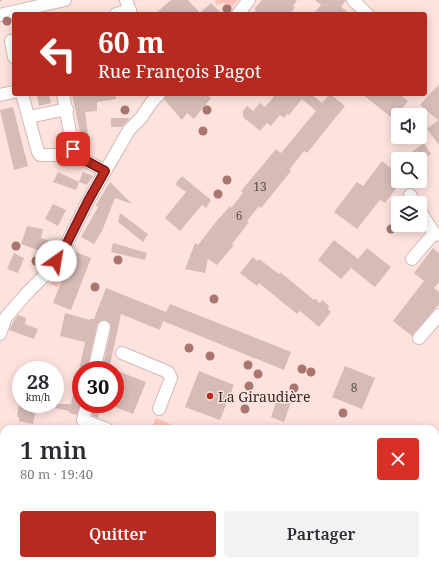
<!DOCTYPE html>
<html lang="fr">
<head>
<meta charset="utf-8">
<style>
	body { margin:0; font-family:"Noto Serif",serif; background:#f2f2f3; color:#2b2b33; height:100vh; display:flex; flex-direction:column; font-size:15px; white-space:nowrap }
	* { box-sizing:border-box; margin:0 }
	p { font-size:13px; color:#7c7c81 }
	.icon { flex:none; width:22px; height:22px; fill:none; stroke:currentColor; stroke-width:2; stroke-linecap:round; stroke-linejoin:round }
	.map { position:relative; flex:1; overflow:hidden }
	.panel { position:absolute; left:0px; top:425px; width:439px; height:140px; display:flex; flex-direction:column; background:#fff; border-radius:12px 12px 0 0; box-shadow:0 2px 10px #0003 }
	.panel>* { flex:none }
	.guide { position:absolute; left:12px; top:12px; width:415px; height:84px; border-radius:4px; box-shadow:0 2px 10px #0003; background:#b82a20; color:#fff; overflow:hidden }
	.buttons { position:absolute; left:391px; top:108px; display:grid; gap:8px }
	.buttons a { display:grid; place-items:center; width:36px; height:36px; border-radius:4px; background:#fff; box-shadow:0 2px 10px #0003; font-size:20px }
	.speed { position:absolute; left:12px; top:361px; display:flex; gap:8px; font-size:20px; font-weight:700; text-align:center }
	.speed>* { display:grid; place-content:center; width:52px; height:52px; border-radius:50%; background:#fff; box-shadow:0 2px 10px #0003; line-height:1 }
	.speed small { font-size:10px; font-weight:400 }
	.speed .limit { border:6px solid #d22; background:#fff; color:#111 }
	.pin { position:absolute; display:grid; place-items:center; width:34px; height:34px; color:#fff; margin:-17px; border-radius:8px; box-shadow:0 2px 6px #0006 }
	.me { position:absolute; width:44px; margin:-22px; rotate:32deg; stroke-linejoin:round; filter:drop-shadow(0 0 3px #0008) }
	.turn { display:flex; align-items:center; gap:14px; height:84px; padding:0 20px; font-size:18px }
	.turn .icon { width:52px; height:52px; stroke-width:2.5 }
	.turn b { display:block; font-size:28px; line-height:34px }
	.round { display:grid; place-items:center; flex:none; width:42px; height:42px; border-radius:4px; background:#f2f2f3 }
	.overview { display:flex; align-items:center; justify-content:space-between; height:68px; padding:0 20px }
	h1 { font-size:24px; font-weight:600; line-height:30px }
	.primary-button { display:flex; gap:8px; margin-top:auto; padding:8px 20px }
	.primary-button a { flex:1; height:46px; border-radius:4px; background:#b82a20; color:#fff; font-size:16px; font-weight:600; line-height:46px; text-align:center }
	.primary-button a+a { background:#f2f2f3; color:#2b2b33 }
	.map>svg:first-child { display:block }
	.green { fill:#fcc2b9 }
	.building { fill:#d6bbb7 }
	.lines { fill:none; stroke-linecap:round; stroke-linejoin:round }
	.minor-casing { stroke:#d3b9b4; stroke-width:14 }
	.path { stroke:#b8a39f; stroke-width:2; stroke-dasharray:2 2; stroke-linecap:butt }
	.minor { stroke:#fff; stroke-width:12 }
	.tree { fill:#a8756f }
	.route-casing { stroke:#781b15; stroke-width:10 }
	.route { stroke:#b82a20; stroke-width:7 }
	.poi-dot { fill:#b82a20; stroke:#fde2dd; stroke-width:1.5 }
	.labels { text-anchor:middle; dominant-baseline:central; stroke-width:3; stroke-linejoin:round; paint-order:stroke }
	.number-label { font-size:12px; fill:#5e504d }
	.poi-label { font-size:14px; fill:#362c2a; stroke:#fde2dd; text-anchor:start }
</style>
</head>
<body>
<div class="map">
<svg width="439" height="565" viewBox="0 0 439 565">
	<rect width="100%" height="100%" fill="#fde2dd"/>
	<g class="green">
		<polygon points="215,0 238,0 230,9 224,3 216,5"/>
		<polygon points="62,267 65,268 58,287 50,284"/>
		<polygon points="156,418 182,429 151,429"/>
	</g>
	<g class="building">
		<polygon points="171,0 188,0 200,13 211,3 222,14 155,14"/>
		<polygon points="262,0 297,0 293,6 295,7 290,14 253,14 256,10 254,9"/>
		<polygon points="315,0 346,0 341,7 350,14 313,14 321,5"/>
		<polygon points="439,84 439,145 427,129 438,120 420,105"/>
		<polygon points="37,94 49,94 51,103 39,106"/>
		<polygon points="72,94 115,94 116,99 97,102 97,111 85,112 89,142 82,143"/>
		<polygon points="166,94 206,94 211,98 194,119 187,113 182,120 164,99"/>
		<polygon points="276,94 311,94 322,103 330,94 345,106 307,153 304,151 289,170 291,171 261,208 259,206 247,221 249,222 232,244 234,245 218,264 217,265 208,259 205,273 185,269 195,243 198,245 215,223 230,206 231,208 243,193 241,191 276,149 281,153 316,111 302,99 289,115 287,114 284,118 280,115 271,126 267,123 260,131 243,117 243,111 247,106 253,111 260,103 265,107"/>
		<polygon points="362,94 399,94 408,101 401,110 399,108 391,117"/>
		<polygon points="13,107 28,166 14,170 0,110"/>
		<polygon points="111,118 130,118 122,127 111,127"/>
		<polygon points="424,143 431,154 424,159 402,159"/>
		<polygon points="382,161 398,174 398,186 385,203 380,200 357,229 334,212 357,182 363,186"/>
		<polygon points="58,172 79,182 76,190 53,182"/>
		<polygon points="83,172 93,176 87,185 79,182"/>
		<polygon points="182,176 211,200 206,208 202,205 180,231 165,218 186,192 175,184"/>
		<polygon points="110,182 132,204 115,198 102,231 94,244 81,237 98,207 96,205"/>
		<polygon points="53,204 66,210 58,226 45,219"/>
		<polygon points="120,213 148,234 143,242 118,222"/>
		<polygon points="27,226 43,229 41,238 49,241 46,253 21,244"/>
		<polygon points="334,240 358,259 367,248 391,267 375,287 351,268 341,279 318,260"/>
		<polygon points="113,243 147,253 145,260 111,252"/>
		<polygon points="433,248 439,253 439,282 434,288 439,292 439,304 412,336 393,321 424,281 414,273"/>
		<polygon points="73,251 91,258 71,310 53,303"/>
		<polygon points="14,253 24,258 18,273 7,269"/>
		<polygon points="253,257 257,261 259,259 279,274 280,272 314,300 315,298 320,303 322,300 329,306 328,309 331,312 319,327 300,311 297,314 259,283 257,286 240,273"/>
		<polygon points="106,288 166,312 170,304 291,352 284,370 163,321 160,330 121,314 109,370 102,370 111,328 109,322 105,320 99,322 97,325 87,370 79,370 85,342 60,336 65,313 90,320 90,319 94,319"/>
		<polygon points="18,315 26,318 25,324 38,329 34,339 9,330 14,320"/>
		<polygon points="345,366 375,378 362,409 332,397"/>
		<polygon points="115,370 146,382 133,414 115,407"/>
		<polygon points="199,371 234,385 220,420 185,407"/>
		<polygon points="77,377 81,377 81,400 77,415 69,413 69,411 56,408 56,404 71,404"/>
		<polygon points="280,391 292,399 284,422 271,417"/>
		<polygon points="94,404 101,404 98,418 92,415"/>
		<polygon points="19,405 36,408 33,424 19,421 19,417 17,417"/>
	</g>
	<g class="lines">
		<defs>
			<g id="minor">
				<polyline points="126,0 131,14"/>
				<polyline points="353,0 367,14"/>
				<polyline points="116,14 130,10"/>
				<polyline points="238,14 249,0"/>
				<polyline points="0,15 65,0"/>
				<polyline points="11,41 14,57"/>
				<polyline points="22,94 38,152 40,155 56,155 73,149"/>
				<polyline points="63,94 73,149 81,158 105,171"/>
				<polyline points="0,95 14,92"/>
				<polyline points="29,117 67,109"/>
				<polyline points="410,195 415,203"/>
				<polyline points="420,211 434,233 439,235"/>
				<polyline points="412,259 434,233"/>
				<polyline points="0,334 6,317 27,293 48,272 62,253 88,201 129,130 141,118 151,103 159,94"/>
				<polyline points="419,338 439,315"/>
				<polyline points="122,353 168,372 171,378 159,409"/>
				<polyline points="94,370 104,327"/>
				<polyline points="87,404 83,420 107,429"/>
				<polyline points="435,524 439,519"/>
				<polyline points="319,561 325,565"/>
				<polyline points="406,565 408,561"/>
			</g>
		</defs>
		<use href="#minor" class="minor-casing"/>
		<polyline class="path" points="0,0 1,0"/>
		<use href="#minor" class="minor"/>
	</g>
	<g class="tree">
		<circle cx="227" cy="9" r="4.5"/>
		<circle cx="7" cy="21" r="4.5"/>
		<circle cx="125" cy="110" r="4.5"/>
		<circle cx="207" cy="110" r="4.5"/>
		<circle cx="203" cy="131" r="4.5"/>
		<circle cx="227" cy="180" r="4.5"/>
		<circle cx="218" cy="194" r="4.5"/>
		<circle cx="391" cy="229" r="4.5"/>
		<circle cx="16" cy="246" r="4.5"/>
		<circle cx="118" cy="260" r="4.5"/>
		<circle cx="36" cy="261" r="4.5"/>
		<circle cx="95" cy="287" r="4.5"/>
		<circle cx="214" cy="299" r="4.5"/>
		<circle cx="189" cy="348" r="4.5"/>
		<circle cx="210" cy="356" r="4.5"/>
		<circle cx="248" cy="365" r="4.5"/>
		<circle cx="302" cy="369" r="4.5"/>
		<circle cx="311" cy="372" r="4.5"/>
		<circle cx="258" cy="374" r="4.5"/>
		<circle cx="249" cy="386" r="4.5"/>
		<circle cx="294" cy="388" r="4.5"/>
		<circle cx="245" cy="409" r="4.5"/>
		<circle cx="343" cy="413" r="4.5"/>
	</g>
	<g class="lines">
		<defs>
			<polyline id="route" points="56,261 62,253 88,201 105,171 81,158 73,149"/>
		</defs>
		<use href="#route" class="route-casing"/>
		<use href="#route" class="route"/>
	</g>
	<circle class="poi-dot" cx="210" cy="396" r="4"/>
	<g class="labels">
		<g class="number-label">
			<text x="260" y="186">13</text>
			<text x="239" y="215">6</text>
			<text x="354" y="387">8</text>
		</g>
		<g class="poi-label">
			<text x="218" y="396">La Giraudière</text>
		</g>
	</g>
</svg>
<div class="buttons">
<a><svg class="icon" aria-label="sound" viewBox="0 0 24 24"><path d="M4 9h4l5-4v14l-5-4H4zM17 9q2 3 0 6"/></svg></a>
<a><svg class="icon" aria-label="search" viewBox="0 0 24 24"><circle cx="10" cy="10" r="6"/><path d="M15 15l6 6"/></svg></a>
<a><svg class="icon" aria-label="layers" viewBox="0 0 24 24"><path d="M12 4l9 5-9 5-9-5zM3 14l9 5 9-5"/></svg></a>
</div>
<div class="speed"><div>28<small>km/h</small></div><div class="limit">30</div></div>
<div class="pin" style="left:73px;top:149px;background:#d93025"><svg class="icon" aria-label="arrive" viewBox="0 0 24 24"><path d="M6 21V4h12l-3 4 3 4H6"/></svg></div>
<svg class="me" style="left:56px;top:261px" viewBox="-20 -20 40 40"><circle r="19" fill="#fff"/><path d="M0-13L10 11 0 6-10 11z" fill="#b82a20"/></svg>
<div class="guide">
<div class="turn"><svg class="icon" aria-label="left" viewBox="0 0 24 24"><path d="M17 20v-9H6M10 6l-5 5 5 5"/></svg><div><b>60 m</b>Rue François Pagot</div></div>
</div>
<section class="panel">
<div class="overview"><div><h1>1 min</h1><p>80 m · 19:40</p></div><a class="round" style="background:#d93025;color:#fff"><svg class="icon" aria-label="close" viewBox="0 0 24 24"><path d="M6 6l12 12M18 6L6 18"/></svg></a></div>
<div class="primary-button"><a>Quitter</a><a>Partager</a></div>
</section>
</div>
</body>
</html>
